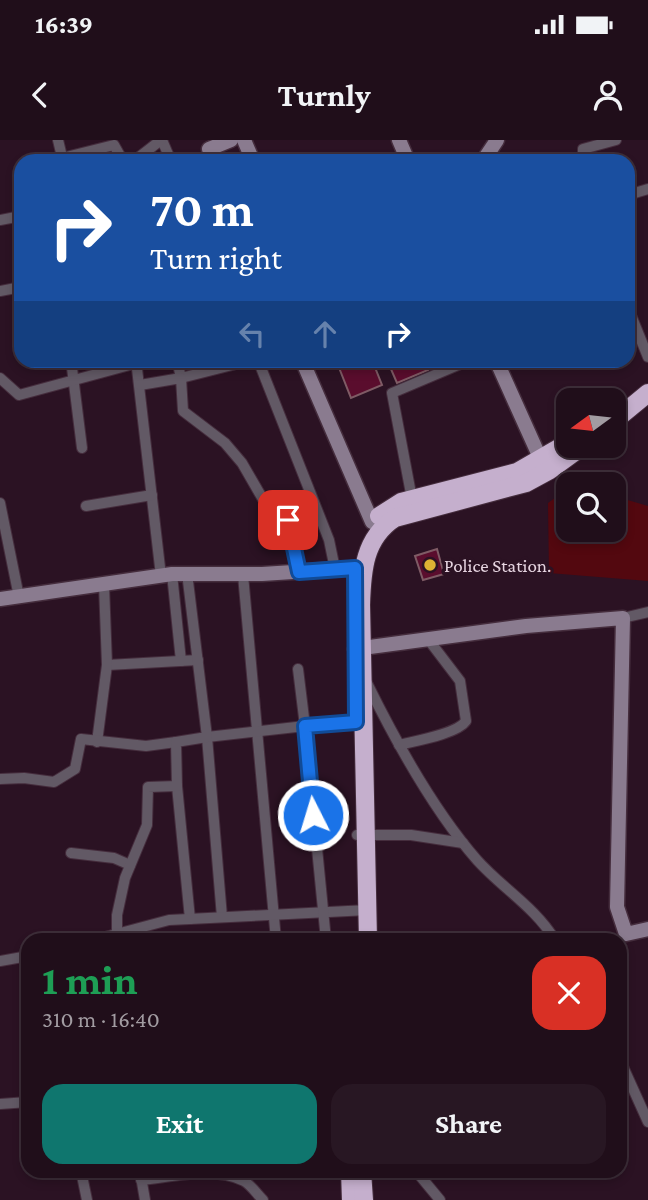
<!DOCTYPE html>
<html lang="en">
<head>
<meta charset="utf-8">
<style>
	body { margin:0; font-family:"Crimson Pro",serif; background:#281723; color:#f1f3f6; height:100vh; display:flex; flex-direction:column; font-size:26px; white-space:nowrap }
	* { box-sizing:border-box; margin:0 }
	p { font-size:23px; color:#a29ca2 }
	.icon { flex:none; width:38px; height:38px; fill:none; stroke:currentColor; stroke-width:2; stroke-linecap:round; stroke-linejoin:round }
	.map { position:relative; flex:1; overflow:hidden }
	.side { position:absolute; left:21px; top:793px; width:606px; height:245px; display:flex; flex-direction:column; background:#200e1a; border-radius:21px; box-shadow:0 4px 10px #0003,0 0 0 2px #3d2e39 }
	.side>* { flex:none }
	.top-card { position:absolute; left:14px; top:14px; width:621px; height:214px; border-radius:21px; box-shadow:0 4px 10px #0003,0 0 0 2px #3d2e39; background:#1a4fa0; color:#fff; overflow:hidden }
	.needle { width:46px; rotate:255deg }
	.tools { position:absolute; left:556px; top:248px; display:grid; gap:14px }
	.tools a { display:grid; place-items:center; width:70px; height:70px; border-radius:14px; background:#200e1a; box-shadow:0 4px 10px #0003,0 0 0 2px #3d2e39; font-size:35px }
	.pin { position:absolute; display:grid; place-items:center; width:60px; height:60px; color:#fff; margin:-30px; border-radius:14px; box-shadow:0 4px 10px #0006 }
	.me { position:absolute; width:77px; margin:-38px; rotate:355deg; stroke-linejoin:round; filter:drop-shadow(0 0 5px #0008) }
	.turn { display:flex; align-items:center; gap:24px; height:147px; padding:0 21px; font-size:32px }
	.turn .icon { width:91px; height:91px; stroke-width:2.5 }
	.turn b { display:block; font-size:49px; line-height:60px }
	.lanes { display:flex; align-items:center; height:66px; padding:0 21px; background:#0003; justify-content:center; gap:35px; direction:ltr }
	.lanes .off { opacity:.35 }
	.round { display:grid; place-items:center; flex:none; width:74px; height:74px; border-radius:21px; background:#281723 }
	.overview { display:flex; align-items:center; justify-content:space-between; height:119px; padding:0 21px }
	h1 { font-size:42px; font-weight:700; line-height:52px; color:#1e9e55 }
	.primary-button { display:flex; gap:14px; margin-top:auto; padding:14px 21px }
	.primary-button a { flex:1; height:80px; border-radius:21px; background:#0f766e; color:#fff; font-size:28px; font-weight:700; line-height:80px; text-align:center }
	.primary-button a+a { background:#281723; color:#f1f3f6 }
	.status { display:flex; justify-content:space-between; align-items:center; height:49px; padding:0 35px; background:#200e1a; direction:ltr }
	.status svg { height:19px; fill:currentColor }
	header { display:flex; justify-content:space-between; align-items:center; height:91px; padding:0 21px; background:#200e1a; font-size:32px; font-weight:700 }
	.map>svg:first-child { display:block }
	.green { fill:#53080f }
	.building { fill:#5a0d2d; stroke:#7f5b65; stroke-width:2 }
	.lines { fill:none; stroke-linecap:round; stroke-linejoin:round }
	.street-casing { stroke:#452d3d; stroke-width:12 }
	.secondary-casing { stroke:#452d3d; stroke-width:17 }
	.highway-casing { stroke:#452d3d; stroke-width:20 }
	.street { stroke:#625965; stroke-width:10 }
	.secondary { stroke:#8a7b8f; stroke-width:14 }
	.highway { stroke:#c5afcd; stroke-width:18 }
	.route-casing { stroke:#114b97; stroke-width:18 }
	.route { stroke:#1a73e8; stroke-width:12 }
	.poi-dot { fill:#deb133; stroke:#2b1223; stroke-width:2.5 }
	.labels { text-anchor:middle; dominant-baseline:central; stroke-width:7; stroke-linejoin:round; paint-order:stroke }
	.poi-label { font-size:19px; fill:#e6d4e0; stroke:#2b1223; text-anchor:start }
</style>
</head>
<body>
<div class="status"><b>16:39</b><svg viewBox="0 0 49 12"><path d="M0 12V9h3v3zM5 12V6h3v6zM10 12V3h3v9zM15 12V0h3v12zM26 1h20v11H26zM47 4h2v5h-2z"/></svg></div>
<header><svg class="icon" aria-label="back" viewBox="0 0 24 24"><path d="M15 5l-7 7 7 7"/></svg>Turnly<svg class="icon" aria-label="person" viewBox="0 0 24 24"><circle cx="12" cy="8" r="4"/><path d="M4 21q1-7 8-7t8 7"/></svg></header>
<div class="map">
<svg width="648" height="1060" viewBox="0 0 648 1060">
	<rect width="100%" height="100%" fill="#2b1223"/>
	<polygon class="green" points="569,348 569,390 614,390 614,356 648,366 648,441 549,433 548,363"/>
	<g class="building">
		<polygon points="336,220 350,220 353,227 372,220 382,245 351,258"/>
		<polygon points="387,220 424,220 428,230 397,243"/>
		<polygon points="437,409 444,434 423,440 415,416"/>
	</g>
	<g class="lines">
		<defs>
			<g id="street">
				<polyline points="58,0 63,21"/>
				<polyline points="162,0 171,21"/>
				<polyline points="62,18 114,5 123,21"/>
				<polyline points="134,21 161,0"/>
				<polyline points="583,21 583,9 616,0"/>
				<polyline points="628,55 648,49"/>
				<polyline points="0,80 21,76"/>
				<polyline points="0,151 21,147"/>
				<polyline points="628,168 648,217"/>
				<polyline points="71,220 82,308"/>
				<polyline points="136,220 161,436"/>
				<polyline points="177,220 181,238 252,220"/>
				<polyline points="258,220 329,400 335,429"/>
				<polyline points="0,238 19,255 137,223"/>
				<polyline points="140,245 181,238 183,271 225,303 242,323 275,380 288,380 299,432"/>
				<polyline points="412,359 392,253 470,220"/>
				<polyline points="0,363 19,457"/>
				<polyline points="86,366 152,355"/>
				<polyline points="172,434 181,521"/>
				<polyline points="243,435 276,800"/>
				<polyline points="623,478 648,472"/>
				<polyline points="107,525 198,520"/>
				<path d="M367,543C395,600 435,672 477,720C502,748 535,767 555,800"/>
				<polyline points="97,602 107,525 104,445"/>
				<path d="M399,605C415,601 457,594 466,581L460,541L428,499"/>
				<polyline points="0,639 24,638 54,642 75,629 81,599 146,606 176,602"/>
				<polyline points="177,646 190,779"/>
				<polyline points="357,695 411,695 463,703"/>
				<polyline points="71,713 114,718 130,725"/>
				<polyline points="222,777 207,597 305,586 298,529"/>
				<polyline points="94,800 169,780 368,770"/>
				<polyline points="117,800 117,775 125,738 147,685 148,647 177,646 176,602 207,597 187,433"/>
				<polyline points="326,800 305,586 356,582"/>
				<polyline points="0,821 28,816"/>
				<polyline points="620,920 648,982"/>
				<polyline points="0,964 28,962"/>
				<polyline points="81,1031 87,1060"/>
				<polyline points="140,1031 145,1060"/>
				<polyline points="416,1031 440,1060"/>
				<path d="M141,1040C173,1037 214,1026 244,1041C251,1045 257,1054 263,1060"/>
			</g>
			<g id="secondary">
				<polyline points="244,0 253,21"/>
				<polyline points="399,0 408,21"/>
				<polyline points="209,9 231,0"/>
				<polyline points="483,21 497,0"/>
				<polyline points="302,220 372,382"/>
				<polyline points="496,220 541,320"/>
				<polyline points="0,459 172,434 262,434 355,428"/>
				<polyline points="355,509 526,486 623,478 617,767 626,794 648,789"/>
			</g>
			<g id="highway">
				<polyline points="614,281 648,253"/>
				<polyline points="379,376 401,362 517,332 569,302"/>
				<path d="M368,800L361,465C362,431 364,398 395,378L526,343L550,330L583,306"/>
				<polyline points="350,1031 351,1060"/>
				<polyline points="362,1031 364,1060"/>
			</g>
		</defs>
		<use href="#street" class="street-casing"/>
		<use href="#secondary" class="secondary-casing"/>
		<use href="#highway" class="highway-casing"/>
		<use href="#street" class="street"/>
		<use href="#secondary" class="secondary"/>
		<use href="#highway" class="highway"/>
	</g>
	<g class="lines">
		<defs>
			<polyline id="route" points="288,380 299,432 355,428 356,582 305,586 313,675"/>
		</defs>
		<use href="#route" class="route-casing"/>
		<use href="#route" class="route"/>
	</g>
	<circle class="poi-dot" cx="430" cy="425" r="7"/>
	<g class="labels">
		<g class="poi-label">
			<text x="444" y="425">Police Station.</text>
		</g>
	</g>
</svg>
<div class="tools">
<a><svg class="needle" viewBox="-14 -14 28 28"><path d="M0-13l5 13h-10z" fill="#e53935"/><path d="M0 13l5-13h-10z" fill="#a29ca2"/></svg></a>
<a><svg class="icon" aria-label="search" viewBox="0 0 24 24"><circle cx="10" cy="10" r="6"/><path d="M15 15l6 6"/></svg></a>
</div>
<div class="pin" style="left:288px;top:380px;background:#d93025"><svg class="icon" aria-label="arrive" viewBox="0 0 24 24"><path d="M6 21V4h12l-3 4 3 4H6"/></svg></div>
<svg class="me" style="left:313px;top:675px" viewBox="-20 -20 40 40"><circle r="17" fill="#1a73e8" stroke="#fff" stroke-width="3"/><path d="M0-11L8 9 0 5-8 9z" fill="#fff"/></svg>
<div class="top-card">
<div class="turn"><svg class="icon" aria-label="right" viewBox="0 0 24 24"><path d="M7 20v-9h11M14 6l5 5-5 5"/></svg><div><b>70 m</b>Turn right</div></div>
<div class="lanes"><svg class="icon off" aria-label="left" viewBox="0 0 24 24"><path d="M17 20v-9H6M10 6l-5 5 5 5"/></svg><svg class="icon off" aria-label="ahead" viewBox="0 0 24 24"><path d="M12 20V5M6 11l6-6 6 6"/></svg><svg class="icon" aria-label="right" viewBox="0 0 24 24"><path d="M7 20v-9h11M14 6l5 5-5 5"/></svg></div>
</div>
<section class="side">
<div class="overview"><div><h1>1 min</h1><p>310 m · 16:40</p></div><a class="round" style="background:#d93025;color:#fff"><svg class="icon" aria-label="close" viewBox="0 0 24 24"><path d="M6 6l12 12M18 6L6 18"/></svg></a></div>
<div class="primary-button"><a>Exit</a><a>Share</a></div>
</section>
</div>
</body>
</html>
